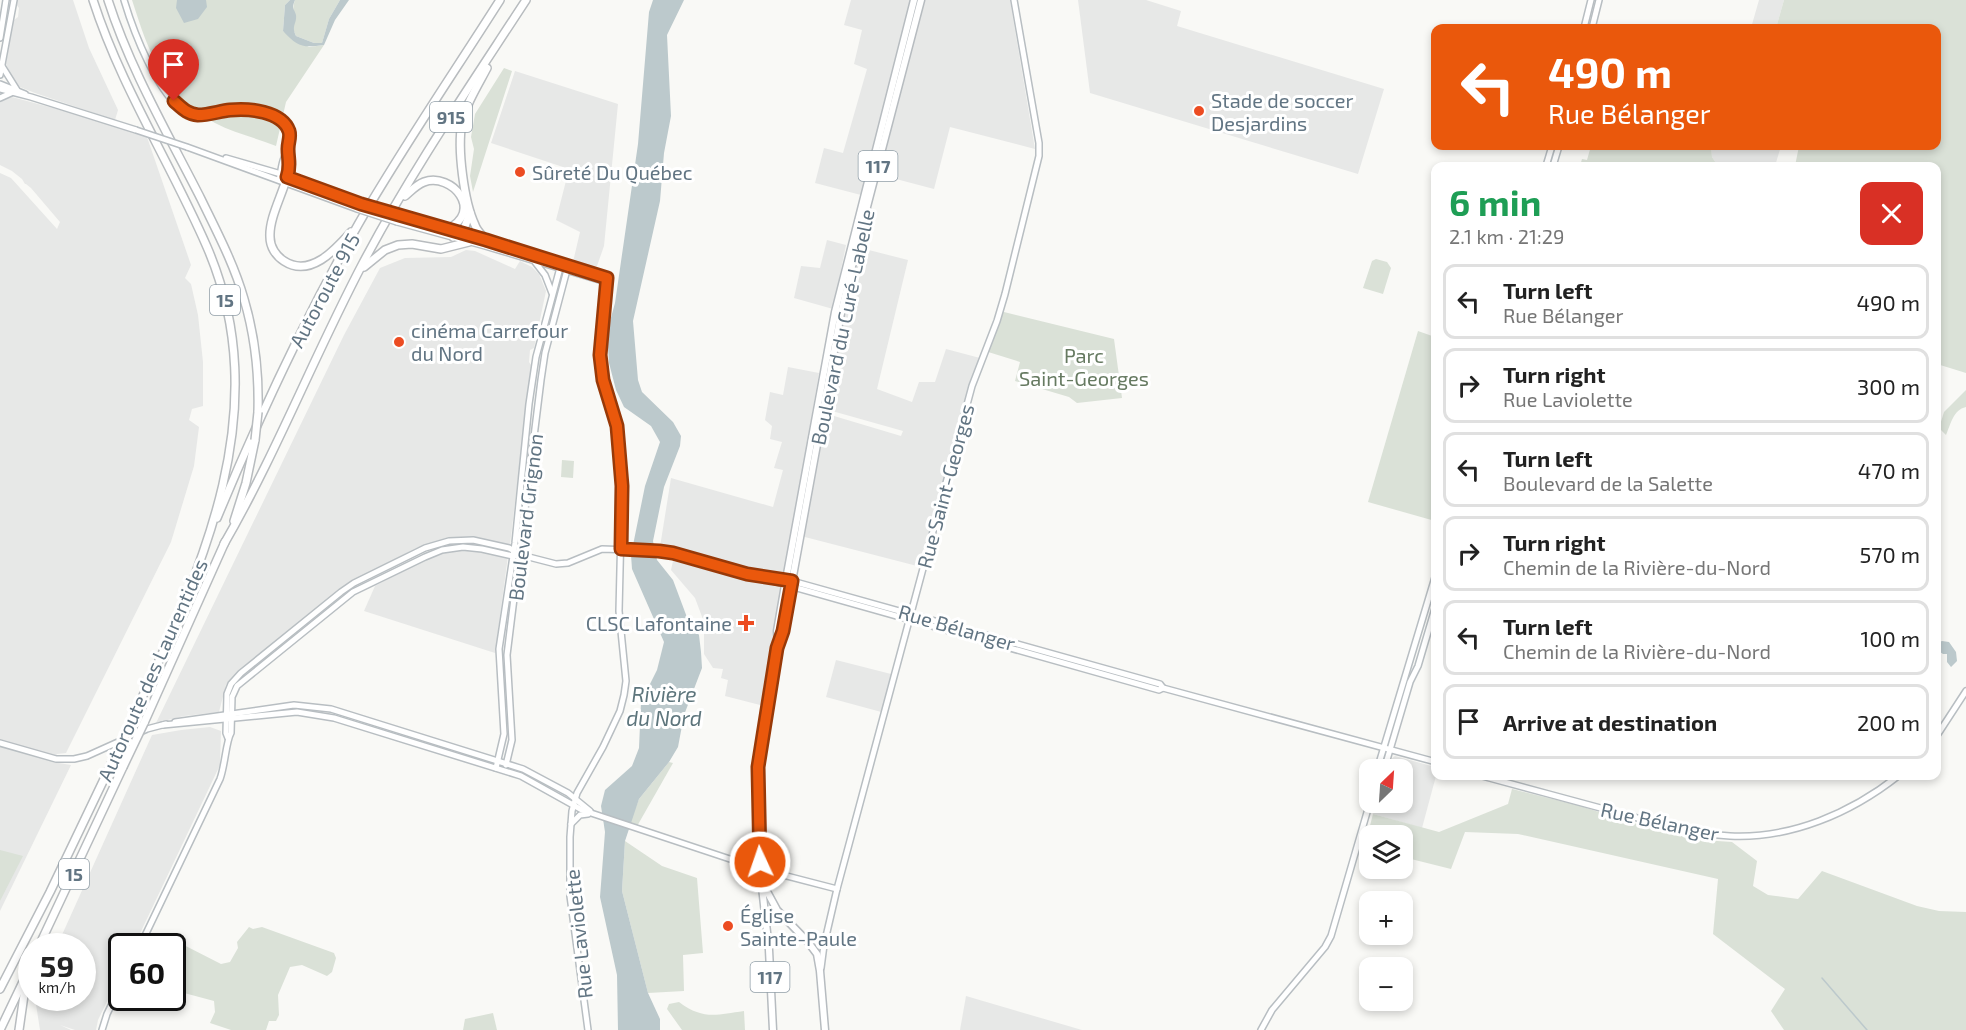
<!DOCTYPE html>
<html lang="en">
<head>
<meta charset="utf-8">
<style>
	body { margin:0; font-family:"Exo 2",sans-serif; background:#f6f6f6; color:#222; height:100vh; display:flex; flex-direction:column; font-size:22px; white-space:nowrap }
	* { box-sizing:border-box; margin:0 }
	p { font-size:20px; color:#767676 }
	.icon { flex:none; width:33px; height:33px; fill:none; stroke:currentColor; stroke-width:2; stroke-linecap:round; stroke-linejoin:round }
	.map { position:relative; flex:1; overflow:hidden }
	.drawer { position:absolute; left:1431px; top:162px; width:510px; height:618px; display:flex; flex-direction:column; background:#fff; border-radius:12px; box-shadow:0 3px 9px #0003 }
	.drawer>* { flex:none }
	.banner { position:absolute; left:1431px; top:24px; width:510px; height:126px; border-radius:12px; box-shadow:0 3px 9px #0003; background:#ea580c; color:#fff; overflow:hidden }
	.needle { width:39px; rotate:25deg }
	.fabs { position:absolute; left:1359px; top:759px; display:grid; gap:12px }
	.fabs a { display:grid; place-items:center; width:54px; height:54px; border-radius:12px; background:#fff; box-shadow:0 3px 9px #0003; font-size:30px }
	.speed { position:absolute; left:18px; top:933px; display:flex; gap:12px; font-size:30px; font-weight:700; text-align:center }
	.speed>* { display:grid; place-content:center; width:78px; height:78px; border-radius:50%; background:#fff; box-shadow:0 3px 9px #0003; line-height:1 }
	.speed small { font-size:15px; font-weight:400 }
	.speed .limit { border:3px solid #111; border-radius:9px; background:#fff; color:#111 }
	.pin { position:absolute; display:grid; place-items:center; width:51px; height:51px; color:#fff; margin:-62px -26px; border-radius:50% 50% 50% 0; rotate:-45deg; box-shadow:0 0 6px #0007 }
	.pin .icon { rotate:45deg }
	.me { position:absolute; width:66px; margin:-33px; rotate:357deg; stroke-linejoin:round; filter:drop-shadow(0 0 4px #0008) }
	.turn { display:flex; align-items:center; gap:21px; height:126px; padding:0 18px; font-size:27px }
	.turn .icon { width:78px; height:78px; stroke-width:2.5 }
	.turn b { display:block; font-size:42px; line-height:51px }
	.round { display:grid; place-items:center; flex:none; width:63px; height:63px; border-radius:12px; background:#f6f6f6 }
	.summary { display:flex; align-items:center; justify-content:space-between; height:102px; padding:0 18px }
	h1 { font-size:36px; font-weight:700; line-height:45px; color:#1e9e55 }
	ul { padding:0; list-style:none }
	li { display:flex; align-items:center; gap:18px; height:75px; margin:0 12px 9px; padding:0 6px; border:3px solid #e0e0e0; border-radius:12px }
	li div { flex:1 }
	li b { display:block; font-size:22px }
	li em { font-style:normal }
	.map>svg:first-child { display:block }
	.built { fill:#e7e8e7 }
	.green { fill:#dae1d7 }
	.water { fill:#bcc9cc }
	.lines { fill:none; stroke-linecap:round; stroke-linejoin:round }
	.stream { stroke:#bcc9cc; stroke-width:1.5 }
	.secondary-casing { stroke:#b8bec2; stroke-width:8 }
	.primary-casing { stroke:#b7bcc0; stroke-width:9 }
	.highway-casing { stroke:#b8bcbf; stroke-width:10 }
	.secondary { stroke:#fff; stroke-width:5 }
	.primary { stroke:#fff; stroke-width:6 }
	.highway { stroke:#fff; stroke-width:7 }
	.secondary-bridge-casing { stroke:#b8bec2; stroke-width:8; stroke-linecap:butt }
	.highway-bridge-casing { stroke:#b8bcbf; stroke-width:10; stroke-linecap:butt }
	.secondary-bridge { stroke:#fff; stroke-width:5 }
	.highway-bridge { stroke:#fff; stroke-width:7 }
	.route-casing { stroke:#983908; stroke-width:15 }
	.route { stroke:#ea580c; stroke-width:10 }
	.poi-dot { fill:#ec4c22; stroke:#fff; stroke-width:2 }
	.labels { text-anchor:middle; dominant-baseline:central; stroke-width:6; stroke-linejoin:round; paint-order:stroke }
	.shield { fill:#fff; stroke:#919ea8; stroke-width:1.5 }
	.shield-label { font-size:18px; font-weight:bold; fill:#627583 }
	.poi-label { font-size:20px; fill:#627583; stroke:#fff; text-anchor:start }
	.street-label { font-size:20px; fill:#627583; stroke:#fff }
	.park-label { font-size:20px; fill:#667a61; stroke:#fff }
	.water-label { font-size:21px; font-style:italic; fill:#5d757c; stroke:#fff }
</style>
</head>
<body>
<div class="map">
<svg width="1966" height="1030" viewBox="0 0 1966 1030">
	<rect width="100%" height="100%" fill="#f9f9f6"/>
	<g class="built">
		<polygon points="16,0 73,0 89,48 118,110 115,120 35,93 20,87 12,80 6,64 13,21 18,17 19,8 16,4"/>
		<polygon points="851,0 912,0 861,195 815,183 824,148 843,153 867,69 854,64 862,30 844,25"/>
		<polygon points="922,0 1010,0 1035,149 950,127 934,189 877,174"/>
		<polygon points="1078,0 1146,0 1181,11 1177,26 1384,89 1358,174 1090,93"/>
		<polygon points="1759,0 1784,0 1776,28 1751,28"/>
		<polygon points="515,71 618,104 604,246 597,266 590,268 573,262 580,232 556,220 569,169 491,143"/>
		<polygon points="12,97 68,112 147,137 191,265 185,278 191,284 198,315 203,362 203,406 192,409 189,420 199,427 194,466 171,542 66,753 57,754 53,762 71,765 0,911 0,173 11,178 57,229 60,222 31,188 26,184 25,184 22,179 12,171 0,165 0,102"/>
		<polygon points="1711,146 1781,146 1775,166 1718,166 1712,157"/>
		<polygon points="827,240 846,245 833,309 794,298 801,266 820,268"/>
		<polygon points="857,247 908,260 877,389 912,402 919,382 935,382 946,349 980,358 971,378 921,567 801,536 824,413 901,436 903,431 825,409 842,313"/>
		<polygon points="466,250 475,251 515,269 520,261 532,267 539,274 546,291 534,348 530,350 529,362 531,365 510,545 467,538 450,538 416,548 355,580 334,595 253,659 232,677 226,685 219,712 184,716 156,723 344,335 380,268 405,258 451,257"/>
		<polygon points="788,367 819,373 784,577 747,572 660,547 671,478 773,507 783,470 774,468 782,442 770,439 772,426 765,420 770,392 783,395"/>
		<polygon points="468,547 508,556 495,653 364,611 375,586 446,548"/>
		<polygon points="673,561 782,588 764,706 725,696 728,680 721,678 723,669 713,668 704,654 704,622 695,598 671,570"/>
		<polygon points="836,660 895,675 885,713 826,697"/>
		<polygon points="210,727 221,731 220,765 134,946 122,946 121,973 98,1020 96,1030 75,1030 60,1025 71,1030 40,1030 35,998 82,998 82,946 57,946 152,735 181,730"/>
		<polygon points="1395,756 1435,767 1436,776 1422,828 1373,814 1376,803 1402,802 1402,770 1387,769 1390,760"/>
		<polygon points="966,996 1082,1030 960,1030"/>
	</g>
	<g class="green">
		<path d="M132,0H290L285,5L283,31L309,47L324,45L286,102L276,146C256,138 234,133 215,123C163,95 149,53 132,0Z"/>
		<path d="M295,0H340L329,19L322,43H314L296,36L293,29C295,19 291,10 295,0Z"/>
		<polygon points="1784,0 1966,0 1966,373 1937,364 1936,166 1795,166 1799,146 1936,146 1936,28 1776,28"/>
		<polygon points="504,68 512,71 473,192 470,176 474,149 471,137 475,114"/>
		<polygon points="1591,146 1711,146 1712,157 1718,166 1580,166 1582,159 1587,160"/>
		<polygon points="1376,259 1387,262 1391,268 1383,294 1363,288 1372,261"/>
		<polygon points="1000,311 1114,339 1122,398 1077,403 1069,397 1015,381 1020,362 985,351"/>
		<polygon points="1418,331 1435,337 1435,521 1368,502"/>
		<path d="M1966,390V407C1953,410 1951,424 1946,435L1939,428L1944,412Z"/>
		<polygon points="562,460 574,461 573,478 561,477"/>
		<polygon points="669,762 673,763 636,828 629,825 639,799"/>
		<polygon points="1512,789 1577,805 1665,833 1703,840 1732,842 1757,861 1753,886 1768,895 1798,899 1822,871 1917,906 1939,911 1966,912 1966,1030 1784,1030 1771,1011 1785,989 1713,934 1718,879 1518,834 1465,832 1451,869 1403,857 1402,836 1370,836 1369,847 1365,845 1373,814 1439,832 1508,804"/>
		<polygon points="625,841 662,866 697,878 703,953 683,955 684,991 648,993 622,891"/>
		<polygon points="0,850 23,856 0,901"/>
		<polygon points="249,927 253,929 262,927 334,953 336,958 332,972 327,976 302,965 290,967 278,995 279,1015 276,1021 269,1021 266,1030 231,1030 210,1023 215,1012 214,1001 173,990 172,946 171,946 174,940 221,964 230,962 238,948 237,942"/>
		<path d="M679,1002C703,1020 716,1015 744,1011L745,1030H682L667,1009L669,1004Z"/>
		<polygon points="493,1013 497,1030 463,1030 465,1019"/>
	</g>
	<g class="water">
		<polygon points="177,0 206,0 207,7 198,19 184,23 176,8"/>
		<path d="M290,0H295C291,10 294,7 296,15C297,24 291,25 296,36L314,43H322L329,19L340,0H349L335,20L324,45C302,48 298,47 283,31L285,5Z"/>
		<polygon points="653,0 684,0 667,35 671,116 664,153 660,201 633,321 638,380 642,392 673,422 681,436 680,446 664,487 653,541 657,560 673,580 688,620 699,635 701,652 702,668 684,715 678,747 669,762 639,799 625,841 622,891 648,993 660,1019 660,1030 618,1030 617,975 600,897 605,832 601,806 605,790 632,766 639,748 641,702 657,670 664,642 632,569 631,555 645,486 660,442 651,426 624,407 616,390 609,363 607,332 615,303 638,144 649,12"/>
		<polygon points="1942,641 1949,642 1956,652 1957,661 1951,667 1947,662 1947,654 1943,654 1937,650 1937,643"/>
	</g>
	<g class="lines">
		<polyline class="stream" points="1822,978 1867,1030"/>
		<defs>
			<g id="secondary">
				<path d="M124,0C133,30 158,97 186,112C199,118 214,112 227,110C244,108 289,112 290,136C291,144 287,151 284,158C281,165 281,173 279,180"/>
				<polyline points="1584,28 1591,0"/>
				<polyline points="1592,28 1599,0"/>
				<polyline points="0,38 6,0"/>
				<polyline points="2,66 17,90"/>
				<polyline points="0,75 14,0"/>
				<polyline points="0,84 25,94"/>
				<polyline points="0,89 31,97 136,130"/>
				<polyline points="0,98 11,93"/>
				<polyline points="187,147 357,209"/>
				<polyline points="226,158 281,174 361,204"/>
				<polyline points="1546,166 1552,146"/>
				<polyline points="1553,166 1559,146"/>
				<polyline points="287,178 290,162 288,150"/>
				<polyline points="400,216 486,240 607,278 600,355 603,380 616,418 622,486 619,611 626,681 624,695 620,711 603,747 577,793 572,811 570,837 570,896 588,1030"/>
				<polyline points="397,222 485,246 606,282"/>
				<polyline points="535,262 545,275 552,293"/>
				<polyline points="764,577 792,581 1160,684 1163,688 1436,762"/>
				<polyline points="175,722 294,705 331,709 523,769 568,793 590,811"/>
				<polyline points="163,725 297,712 334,718 521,776 582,810 760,869 837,889"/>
				<polyline points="1936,737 1966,691"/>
				<polyline points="228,738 226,733 227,694 231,684 241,673 341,592 354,583 425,548 449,541 473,540 509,548 521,555 556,564 568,563 602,549 659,551 673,553 1159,690 1163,688"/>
				<polyline points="0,743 56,759 74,759 87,756 147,729 166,724"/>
				<polyline points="506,765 512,740 507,655 541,380 545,353 568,266"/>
				<polyline points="496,768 504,734 499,649 515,543 529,404 536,357 561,264"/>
				<polyline points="1377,770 1436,574"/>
				<polyline points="1384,770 1410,682 1418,666 1436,605"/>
				<path d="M1482,776C1528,788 1573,801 1619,813C1655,823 1692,834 1730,836C1791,839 1851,813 1898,776"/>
				<polyline points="571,824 580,815 588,814"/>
				<path d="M140,946L220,779C225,766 226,741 231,733L232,697L237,686L353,592L425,557L442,550L463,547L482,549L513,556L521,555"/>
				<polyline points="821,968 824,945 837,889 972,386 997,321 1005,294 1039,156 1039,143 1014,0"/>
				<polyline points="102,1030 107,1014 122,983"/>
				<polyline points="1261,1030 1272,1010 1325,947 1331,936 1370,802"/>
			</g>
			<g id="primary">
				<polyline points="779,640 783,631 841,313 857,245 921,0"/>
				<polyline points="764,886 777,910 808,942 817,954 820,971 825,1030"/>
				<polyline points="773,1030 769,950 760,869 758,791 760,757 778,644 777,631 785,585 835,312 914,0"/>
			</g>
			<g id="highway">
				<path d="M93,0C121,87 171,164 207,247C279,414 198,577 128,728"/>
				<path d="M108,0C130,69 168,134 201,199C217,232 234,264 244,299C255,336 259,374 258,412"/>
				<path d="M285,183C280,199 269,220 270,237C270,247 276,256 284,261C310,278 335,250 351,232"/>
				<path d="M405,196C411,191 416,185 424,182C452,172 485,212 447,229"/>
				<polyline points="453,237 464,229 470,213"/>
				<path d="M486,240C482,235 477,231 475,225C464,202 457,148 462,123C466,104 478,85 487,68"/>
				<polyline points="364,267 385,250 398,245 412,244 441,249 469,242"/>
				<path d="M217,518C259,417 305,318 359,223C403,147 453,74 500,0"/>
				<polyline points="234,521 246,483 255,440"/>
				<path d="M224,544C276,454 314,356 363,263C411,172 470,86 526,0"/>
				<polyline points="144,723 225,542"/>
				<polyline points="39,946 123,767"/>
				<polyline points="0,989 50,892 106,775"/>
				<polyline points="0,1030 32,963"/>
				<polyline points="19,1030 26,981"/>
			</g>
		</defs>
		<use href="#secondary" class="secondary-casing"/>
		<use href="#primary" class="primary-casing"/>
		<use href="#highway" class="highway-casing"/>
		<use href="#secondary" class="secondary"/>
		<use href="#primary" class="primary"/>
		<use href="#highway" class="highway"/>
		<defs>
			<g id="secondary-bridge">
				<polyline points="136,130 187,147"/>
				<polyline points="361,204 400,216"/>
				<polyline points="357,209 397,222"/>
			</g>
			<g id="highway-bridge">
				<polyline points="255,440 258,412"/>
				<polyline points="123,767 144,723"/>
				<polyline points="106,775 128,728"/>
			</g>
		</defs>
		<use href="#secondary-bridge" class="secondary-bridge-casing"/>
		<use href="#highway-bridge" class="highway-bridge-casing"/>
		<use href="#secondary-bridge" class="secondary-bridge"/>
		<use href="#highway-bridge" class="highway-bridge"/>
	</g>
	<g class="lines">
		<defs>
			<path id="route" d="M174,101C182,108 187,114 198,115C209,115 220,111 230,110C248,108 282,111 289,131C291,137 288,142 288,149C288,159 291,166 287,177L361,204L486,240L607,278L600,355L603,380L617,426L622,486L621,549L659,551L673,553L747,574L792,581L783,631L777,648L758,767L760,862"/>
		</defs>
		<use href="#route" class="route-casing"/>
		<use href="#route" class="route"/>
	</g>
	<g class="poi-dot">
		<circle cx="1199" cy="111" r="6"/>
		<circle cx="520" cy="172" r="6"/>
		<circle cx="399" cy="342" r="6"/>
		<path d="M743 614h6v6h6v6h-6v6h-6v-6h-6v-6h6z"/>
		<circle cx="728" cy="926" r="6"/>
	</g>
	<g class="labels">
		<g class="shield">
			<rect x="430" y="102" width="42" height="30" rx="4.5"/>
			<rect x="858.5" y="151" width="39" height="30" rx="4.5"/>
			<rect x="210" y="285" width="30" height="30" rx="4.5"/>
			<rect x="59" y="859" width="30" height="30" rx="4.5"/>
			<rect x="750.5" y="962" width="39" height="30" rx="4.5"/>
		</g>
		<g class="shield-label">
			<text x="451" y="117">915</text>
			<text x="878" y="166">117</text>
			<text x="225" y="300">15</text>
			<text x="74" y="874">15</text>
			<text x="770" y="977">117</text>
		</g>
		<g class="poi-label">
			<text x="1211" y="100">Stade de soccer<tspan x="1211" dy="23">Desjardins</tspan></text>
			<text x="532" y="172">Sûreté Du Québec</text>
			<text x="411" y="330">cinéma Carrefour<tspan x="411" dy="23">du Nord</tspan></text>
			<text x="732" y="623" text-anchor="end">CLSC Lafontaine</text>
			<text x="740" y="915">Église<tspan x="740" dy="23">Sainte-Paule</tspan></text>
		</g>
		<g class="street-label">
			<text transform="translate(324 290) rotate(-62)">Autoroute 915</text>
			<text transform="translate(842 327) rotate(-78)">Boulevard du Curé-Labelle</text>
			<text transform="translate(945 486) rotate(-75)">Rue Saint-Georges</text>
			<text transform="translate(525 517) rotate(-83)">Boulevard Grignon</text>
			<text transform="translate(957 627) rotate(16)">Rue Bélanger</text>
			<text transform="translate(152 670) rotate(-66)">Autoroute des Laurentides</text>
			<text transform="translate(1660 821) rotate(12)">Rue Bélanger</text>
			<text transform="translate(578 934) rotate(-96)">Rue Laviolette</text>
		</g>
		<g class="park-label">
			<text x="1084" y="355">Parc<tspan x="1084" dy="23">Saint-Georges</tspan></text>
		</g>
		<g class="water-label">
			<text x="664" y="693">Rivière<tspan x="664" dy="24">du Nord</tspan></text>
		</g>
	</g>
</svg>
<div class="fabs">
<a><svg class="needle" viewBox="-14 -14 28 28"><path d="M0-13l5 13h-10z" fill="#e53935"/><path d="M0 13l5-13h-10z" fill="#767676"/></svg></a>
<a><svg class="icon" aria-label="layers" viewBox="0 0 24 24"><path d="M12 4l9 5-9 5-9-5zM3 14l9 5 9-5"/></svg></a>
<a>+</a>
<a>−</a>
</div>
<div class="speed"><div>59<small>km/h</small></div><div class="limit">60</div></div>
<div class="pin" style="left:174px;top:101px;background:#d93025"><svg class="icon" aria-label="arrive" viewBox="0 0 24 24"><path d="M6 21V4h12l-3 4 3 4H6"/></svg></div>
<svg class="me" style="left:760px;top:862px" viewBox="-20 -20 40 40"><circle r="17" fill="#ea580c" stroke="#fff" stroke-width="3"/><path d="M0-11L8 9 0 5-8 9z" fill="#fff"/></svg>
<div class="banner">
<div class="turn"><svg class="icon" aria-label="left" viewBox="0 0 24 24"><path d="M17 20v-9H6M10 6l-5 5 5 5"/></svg><div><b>490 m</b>Rue Bélanger</div></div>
</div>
<section class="drawer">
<div class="summary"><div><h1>6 min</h1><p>2.1 km · 21:29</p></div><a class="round" style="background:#d93025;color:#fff"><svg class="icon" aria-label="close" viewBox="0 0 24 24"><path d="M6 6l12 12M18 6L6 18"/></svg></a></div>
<ul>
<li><svg class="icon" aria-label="left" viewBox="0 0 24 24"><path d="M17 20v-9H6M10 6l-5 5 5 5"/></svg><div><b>Turn left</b><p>Rue Bélanger</p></div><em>490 m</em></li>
<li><svg class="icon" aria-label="right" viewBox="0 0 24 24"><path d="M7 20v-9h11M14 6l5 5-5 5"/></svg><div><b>Turn right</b><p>Rue Laviolette</p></div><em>300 m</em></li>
<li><svg class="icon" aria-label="left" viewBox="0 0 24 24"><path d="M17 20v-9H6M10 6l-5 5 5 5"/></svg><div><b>Turn left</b><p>Boulevard de la Salette</p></div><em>470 m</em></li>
<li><svg class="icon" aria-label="right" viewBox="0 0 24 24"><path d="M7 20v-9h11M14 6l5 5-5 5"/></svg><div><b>Turn right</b><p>Chemin de la Rivière-du-Nord</p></div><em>570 m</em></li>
<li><svg class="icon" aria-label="left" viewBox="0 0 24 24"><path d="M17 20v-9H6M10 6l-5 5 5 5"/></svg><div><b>Turn left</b><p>Chemin de la Rivière-du-Nord</p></div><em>100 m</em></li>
<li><svg class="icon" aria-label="arrive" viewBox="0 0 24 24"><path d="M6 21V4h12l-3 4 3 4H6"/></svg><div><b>Arrive at destination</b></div><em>200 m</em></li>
</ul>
</section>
</div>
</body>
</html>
